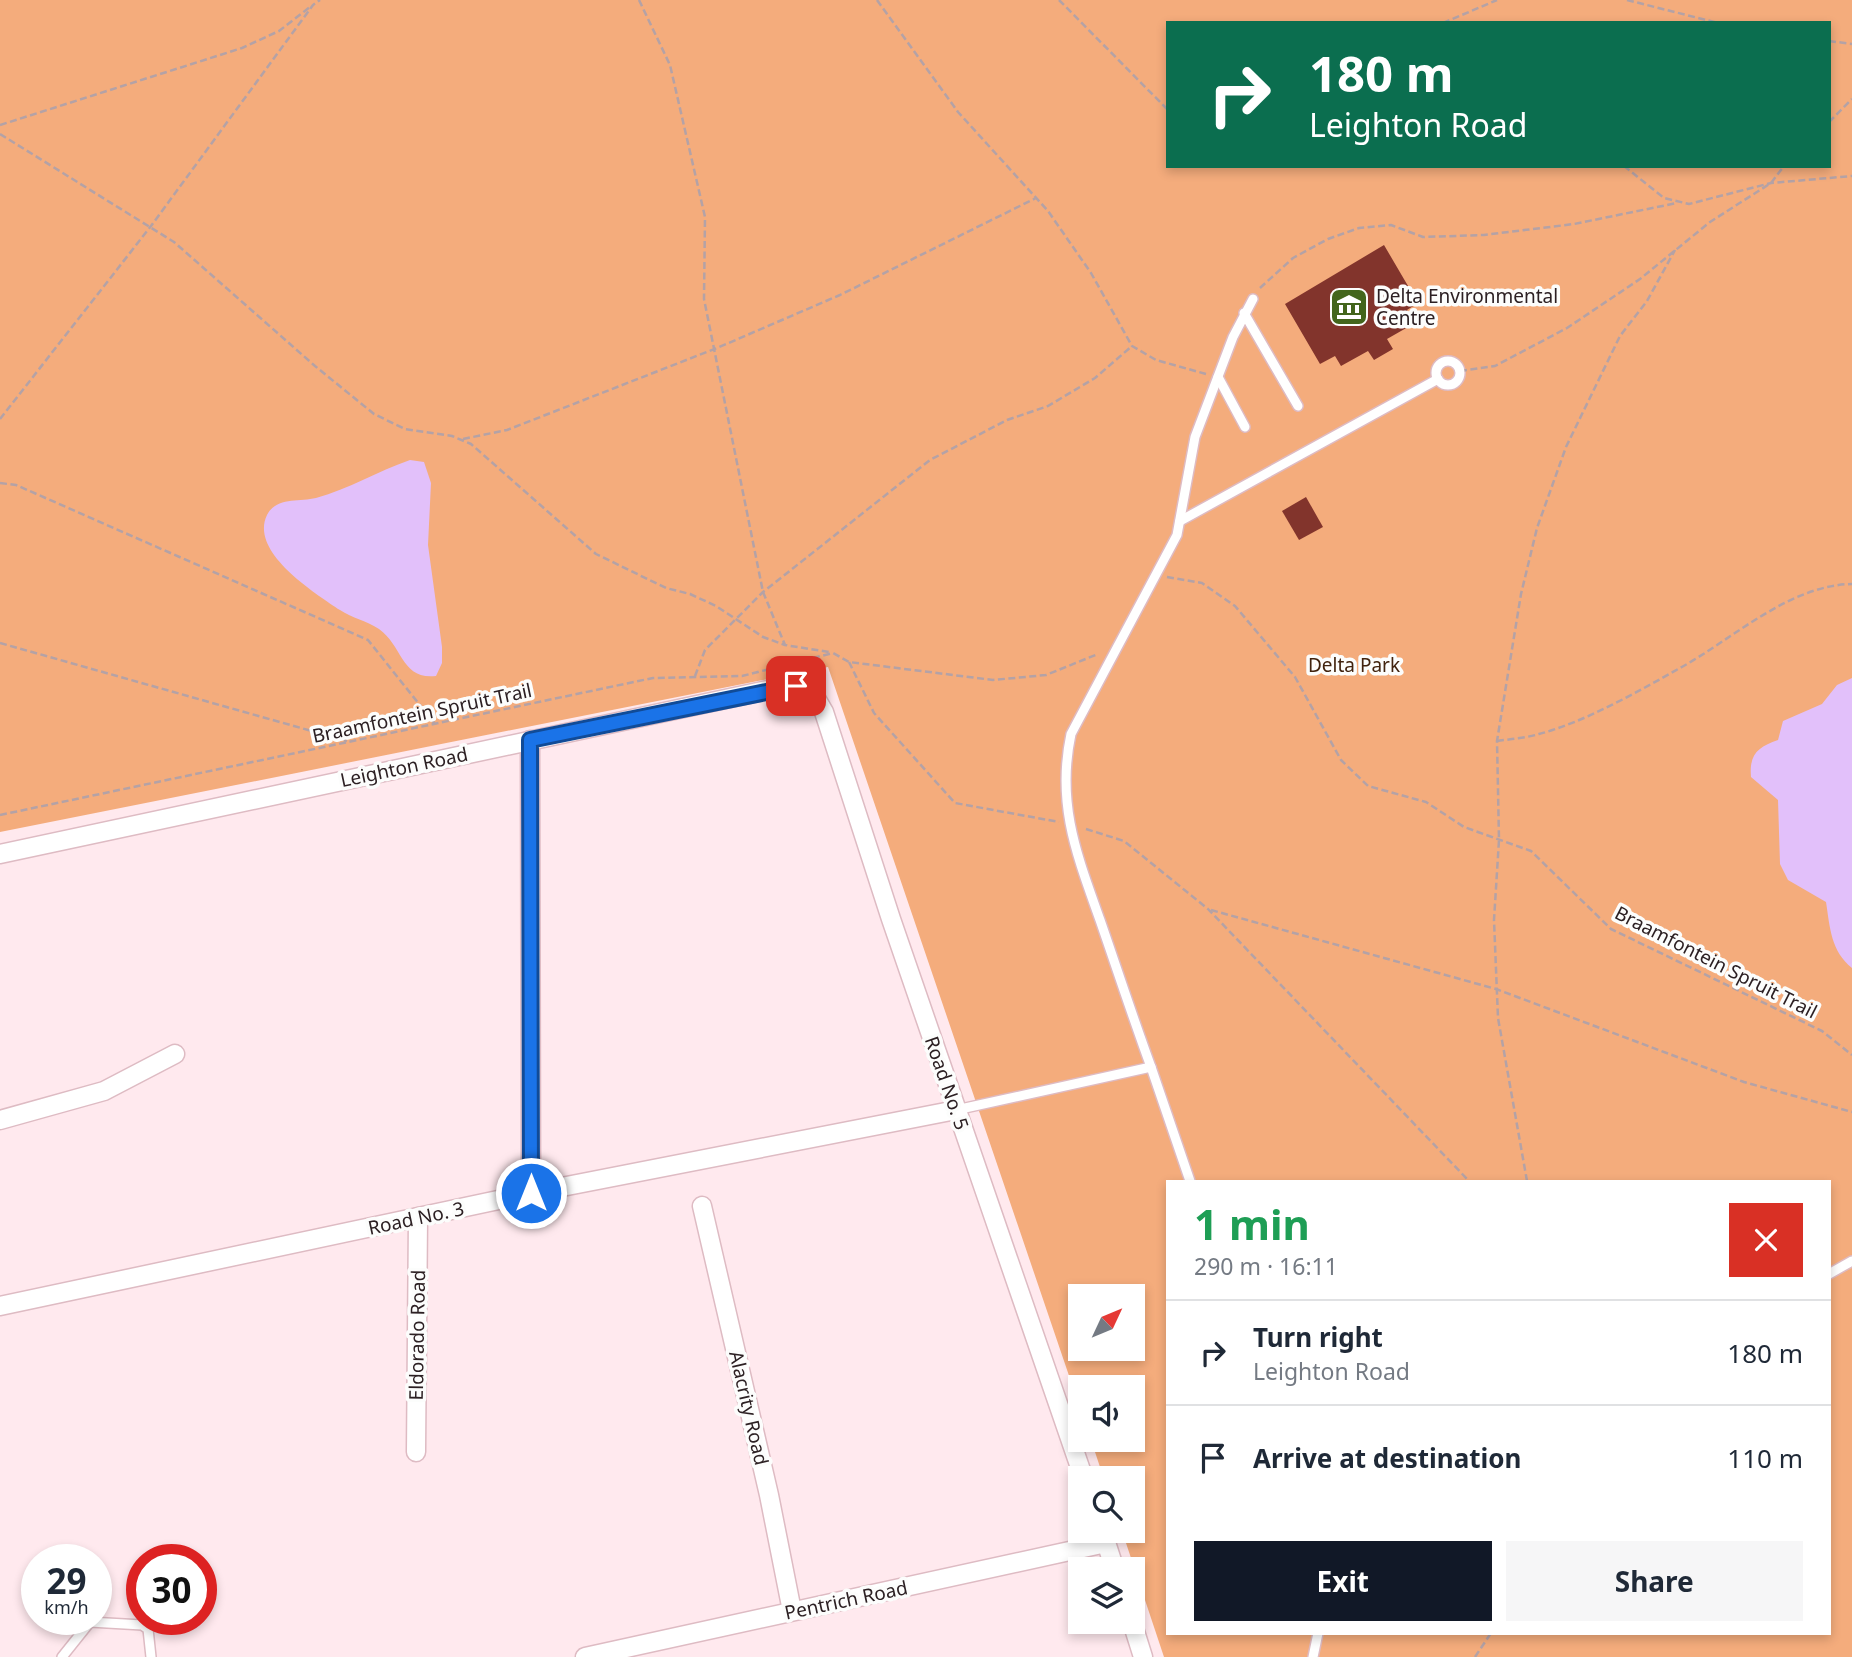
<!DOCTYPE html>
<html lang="en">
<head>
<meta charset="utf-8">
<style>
	body { margin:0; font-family:"Noto Sans",sans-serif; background:#f6f6f7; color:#1f2937; height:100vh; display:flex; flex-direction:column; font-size:26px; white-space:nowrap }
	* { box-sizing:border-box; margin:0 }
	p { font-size:23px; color:#747a83 }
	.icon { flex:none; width:38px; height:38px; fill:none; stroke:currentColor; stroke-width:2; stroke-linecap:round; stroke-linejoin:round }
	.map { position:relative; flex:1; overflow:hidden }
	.sheet { position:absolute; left:1166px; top:1180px; width:665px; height:455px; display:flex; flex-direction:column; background:#fff; border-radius:0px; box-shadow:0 4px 10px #0003 }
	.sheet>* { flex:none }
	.guide { position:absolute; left:1166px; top:21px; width:665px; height:147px; border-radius:0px; box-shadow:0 4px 10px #0003; background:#0b6e4f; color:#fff; overflow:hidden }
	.needle { width:46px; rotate:46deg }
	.controls { position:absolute; left:1068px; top:1284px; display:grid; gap:14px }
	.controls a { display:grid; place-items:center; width:77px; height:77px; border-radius:0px; background:#fff; box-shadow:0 4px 10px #0003; font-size:35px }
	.speed { position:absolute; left:21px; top:1544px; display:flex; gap:14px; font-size:35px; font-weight:700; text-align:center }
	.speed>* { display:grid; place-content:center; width:91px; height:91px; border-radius:50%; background:#fff; box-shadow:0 4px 10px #0003; line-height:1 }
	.speed small { font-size:18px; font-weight:400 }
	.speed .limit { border:10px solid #d22; background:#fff; color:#111 }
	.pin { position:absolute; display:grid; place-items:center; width:60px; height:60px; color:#fff; margin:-30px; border-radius:14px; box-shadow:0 4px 10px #0006 }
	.me { position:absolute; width:77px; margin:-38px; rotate:0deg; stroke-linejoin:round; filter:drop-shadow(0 0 5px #0008) }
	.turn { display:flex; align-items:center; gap:24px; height:147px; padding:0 28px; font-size:32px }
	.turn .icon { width:91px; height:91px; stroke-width:2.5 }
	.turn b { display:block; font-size:49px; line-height:60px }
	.round { display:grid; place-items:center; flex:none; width:74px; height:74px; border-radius:0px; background:#f6f6f7 }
	.head { display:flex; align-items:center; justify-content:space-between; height:119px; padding:0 28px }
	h1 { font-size:42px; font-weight:700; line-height:52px; color:#1e9e55 }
	.action { display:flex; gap:14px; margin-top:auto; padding:14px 28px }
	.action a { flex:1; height:80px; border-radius:0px; background:#111827; color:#fff; font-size:28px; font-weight:700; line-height:80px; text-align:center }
	.action a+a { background:#f6f6f7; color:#1f2937 }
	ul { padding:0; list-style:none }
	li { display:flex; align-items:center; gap:21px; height:105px; padding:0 28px; border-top:2px solid #e0e1e3 }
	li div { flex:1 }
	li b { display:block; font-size:26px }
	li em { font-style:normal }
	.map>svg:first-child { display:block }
	.green { fill:#f4ac7c; fill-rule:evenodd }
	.water { fill:#e2c0fa }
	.building { fill:#82342c }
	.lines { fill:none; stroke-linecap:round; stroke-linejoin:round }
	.lane-casing { stroke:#debbc3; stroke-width:12 }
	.street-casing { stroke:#debbc3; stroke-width:21 }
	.path { stroke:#b4a2a6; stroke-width:2.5; stroke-dasharray:7 3.5; stroke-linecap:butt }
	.lane { stroke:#fff; stroke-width:9 }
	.street { stroke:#fff; stroke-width:18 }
	.route-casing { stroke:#114b97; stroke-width:18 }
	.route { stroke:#1a73e8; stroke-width:12 }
	.labels { text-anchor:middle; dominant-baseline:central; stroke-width:7; stroke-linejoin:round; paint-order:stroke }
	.poi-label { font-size:19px; fill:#2c2023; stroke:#fcfdfc; text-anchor:start }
	.park-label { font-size:19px; fill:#41230e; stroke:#fcfdfc }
	.street-label { font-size:19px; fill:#2c2023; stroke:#fcfdfc }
</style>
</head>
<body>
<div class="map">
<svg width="1852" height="1657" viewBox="0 0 1852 1657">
	<rect width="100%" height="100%" fill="#ffe9ee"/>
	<path class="green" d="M0,0H1852V1657H1164L1122,1531H1132V1479H1104L1091,1440H1132V1388H1080V1408L828,667L0,832ZM1167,23H1829V166H1167ZM1167,1181H1829V1633H1167ZM1080,1297H1132V1349H1080Z"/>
	<g class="water">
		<path d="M410,460L424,462L431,483L428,545L442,647V663L436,676C401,680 403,646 379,629C367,621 352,618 340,610C315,593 249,552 267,515C276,497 299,502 316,498C349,489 378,471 410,460Z"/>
		<path d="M1852,678V968C1831,951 1830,928 1826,902L1788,880L1780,864L1778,800L1751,777C1749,754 1758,747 1778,740L1783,721L1822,704L1837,685Z"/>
	</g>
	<g class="building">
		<polygon points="1384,245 1418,303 1407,310 1415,323 1387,339 1393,349 1374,360 1368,351 1341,366 1335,356 1320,364 1285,304"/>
		<polygon points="1306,497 1323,527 1299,540 1282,511"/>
	</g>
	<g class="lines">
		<defs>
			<g id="lane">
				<polyline points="1244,313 1298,406"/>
				<circle cx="1448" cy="373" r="12"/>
				<polyline points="1218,377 1245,427"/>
				<polyline points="1180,521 1438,379"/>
				<polyline points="1151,1067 1190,1181"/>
				<path d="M956,1110L1151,1067C1133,1018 1117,969 1100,920C1077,855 1056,804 1071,734L1177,535L1195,437L1233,337L1253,299"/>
				<polyline points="1829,1274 1852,1261"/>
				<polyline points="62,1657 90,1622 142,1625 148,1629 151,1657"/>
				<polyline points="1313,1657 1318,1633"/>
			</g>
			<g id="street">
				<polyline points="530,740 531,1193"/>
				<polyline points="0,854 777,688 802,687 817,700 824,712 891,919 1084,1479"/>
				<polyline points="0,1120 104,1091 175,1054"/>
				<polyline points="702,1206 769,1495 792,1611"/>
				<polyline points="0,1306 531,1193 956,1110"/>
				<polyline points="416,1452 418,1217"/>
				<polyline points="1103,1533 1115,1570"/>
				<polyline points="1132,1622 1143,1657"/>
				<polyline points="585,1657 1106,1543"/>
			</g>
		</defs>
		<use href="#lane" class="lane-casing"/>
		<use href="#street" class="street-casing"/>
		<g class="path">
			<polyline points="639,0 670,65 705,217 704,299 763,592 785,645 829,652"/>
			<polyline points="877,0 958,112 1048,211 1091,273 1132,346 1156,360 1206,374"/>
			<polyline points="1059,0 1167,109"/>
			<polyline points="1627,0 1718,23"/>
			<polyline points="1443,23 1497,0"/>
			<polyline points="1829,41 1852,44"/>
			<polyline points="1829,122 1852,99"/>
			<polyline points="0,125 242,48 279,31 310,7"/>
			<polyline points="0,134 174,242 315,366 374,414 405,429 452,436 471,444 596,554 666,588 690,594 716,606 763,637 785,645"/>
			<polyline points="1624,166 1664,198 1689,204 1771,183 1852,176"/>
			<polyline points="1260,288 1293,258 1328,239 1359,228 1391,225 1423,237 1484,235 1574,224 1677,203"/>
			<polyline points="1460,371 1495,366 1567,328 1640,279 1710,222 1771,183 1784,166"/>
			<polyline points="0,419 151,226 313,5 320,0"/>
			<polyline points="463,439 507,430 717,348 840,295 1036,198"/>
			<polyline points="0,483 16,485 368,640 435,724"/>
			<polyline points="1167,577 1202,583 1235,606 1295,677 1341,760 1368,786 1426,802 1464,827 1531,851 1611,929 1822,1031 1852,1055"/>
			<polyline points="0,643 347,741"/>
			<polyline points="849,662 874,713 955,803 1059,822"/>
			<polyline points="695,676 705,650 763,592 930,460 1007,420 1048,406 1095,378 1132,346"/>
			<path d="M1497,741C1511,739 1526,738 1539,734C1585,722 1639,691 1680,668C1733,639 1789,585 1852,584"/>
			<polyline points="0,815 653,678 742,676 833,653 849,662 993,680 1046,675 1098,654"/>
			<polyline points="1086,829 1124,841 1208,909 1469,1181"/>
			<polyline points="1211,910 1496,989 1744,1082 1852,1112"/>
			<polyline points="1527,1181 1498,1018 1494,920 1499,840 1497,741 1521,594 1537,528 1566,447 1620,336 1647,301 1675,250"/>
			<polyline points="1475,1657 1491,1633"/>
		</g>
		<use href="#lane" class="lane"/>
		<use href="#street" class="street"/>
	</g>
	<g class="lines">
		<defs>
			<polyline id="route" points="531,1193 530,740 796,686"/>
		</defs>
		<use href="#route" class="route-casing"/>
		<use href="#route" class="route"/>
	</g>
	<defs>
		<symbol id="museum-square" viewBox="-11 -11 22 22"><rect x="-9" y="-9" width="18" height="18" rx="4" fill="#43651c" stroke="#fcfdfc"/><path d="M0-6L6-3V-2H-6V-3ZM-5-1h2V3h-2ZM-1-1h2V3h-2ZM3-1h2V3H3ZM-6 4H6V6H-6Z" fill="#fff"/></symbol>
	</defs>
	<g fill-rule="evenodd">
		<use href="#museum-square" x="1327" y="285" width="44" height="44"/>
	</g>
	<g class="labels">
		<g class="poi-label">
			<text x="1376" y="296">Delta Environmental<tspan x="1376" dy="22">Centre</tspan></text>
		</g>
		<g class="park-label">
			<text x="1354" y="665">Delta Park</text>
		</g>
		<g class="street-label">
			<text transform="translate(422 713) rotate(-12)">Braamfontein Spruit Trail</text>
			<text transform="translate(404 767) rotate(-12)">Leighton Road</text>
			<text transform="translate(1716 962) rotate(27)">Braamfontein Spruit Trail</text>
			<text transform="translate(947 1083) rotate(71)">Road No. 5</text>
			<text transform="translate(416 1218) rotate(-12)">Road No. 3</text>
			<text transform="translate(417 1335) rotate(-89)">Eldorado Road</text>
			<text transform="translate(749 1408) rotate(77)">Alacrity Road</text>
			<text transform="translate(846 1600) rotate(-12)">Pentrich Road</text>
		</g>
	</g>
</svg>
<div class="controls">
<a><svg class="needle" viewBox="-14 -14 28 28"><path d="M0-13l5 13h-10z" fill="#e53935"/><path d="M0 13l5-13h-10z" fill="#747a83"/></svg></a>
<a><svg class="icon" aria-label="sound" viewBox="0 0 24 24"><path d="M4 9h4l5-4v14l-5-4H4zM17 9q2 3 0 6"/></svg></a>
<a><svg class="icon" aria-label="search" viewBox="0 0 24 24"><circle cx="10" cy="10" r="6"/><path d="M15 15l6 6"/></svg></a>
<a><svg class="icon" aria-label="layers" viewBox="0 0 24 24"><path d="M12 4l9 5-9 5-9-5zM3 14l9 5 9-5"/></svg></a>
</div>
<div class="speed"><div>29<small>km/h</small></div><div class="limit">30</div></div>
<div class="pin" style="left:796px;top:686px;background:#d93025"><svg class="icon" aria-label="arrive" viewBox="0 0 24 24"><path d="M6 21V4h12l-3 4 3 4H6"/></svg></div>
<svg class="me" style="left:531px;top:1193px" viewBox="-20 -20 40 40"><circle r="17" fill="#1a73e8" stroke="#fff" stroke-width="3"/><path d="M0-11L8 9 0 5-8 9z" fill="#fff"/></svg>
<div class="guide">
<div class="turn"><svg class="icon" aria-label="right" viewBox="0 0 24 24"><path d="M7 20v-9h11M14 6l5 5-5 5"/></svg><div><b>180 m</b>Leighton Road</div></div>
</div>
<section class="sheet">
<div class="head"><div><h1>1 min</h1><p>290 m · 16:11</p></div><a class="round" style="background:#d93025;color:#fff"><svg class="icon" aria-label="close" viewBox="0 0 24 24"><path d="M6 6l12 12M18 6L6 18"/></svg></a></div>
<ul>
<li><svg class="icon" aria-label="right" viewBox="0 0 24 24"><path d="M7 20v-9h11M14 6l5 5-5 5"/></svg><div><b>Turn right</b><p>Leighton Road</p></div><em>180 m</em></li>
<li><svg class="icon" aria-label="arrive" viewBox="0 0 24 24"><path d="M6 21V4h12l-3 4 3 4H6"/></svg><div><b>Arrive at destination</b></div><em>110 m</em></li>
</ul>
<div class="action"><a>Exit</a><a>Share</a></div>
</section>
</div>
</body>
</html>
